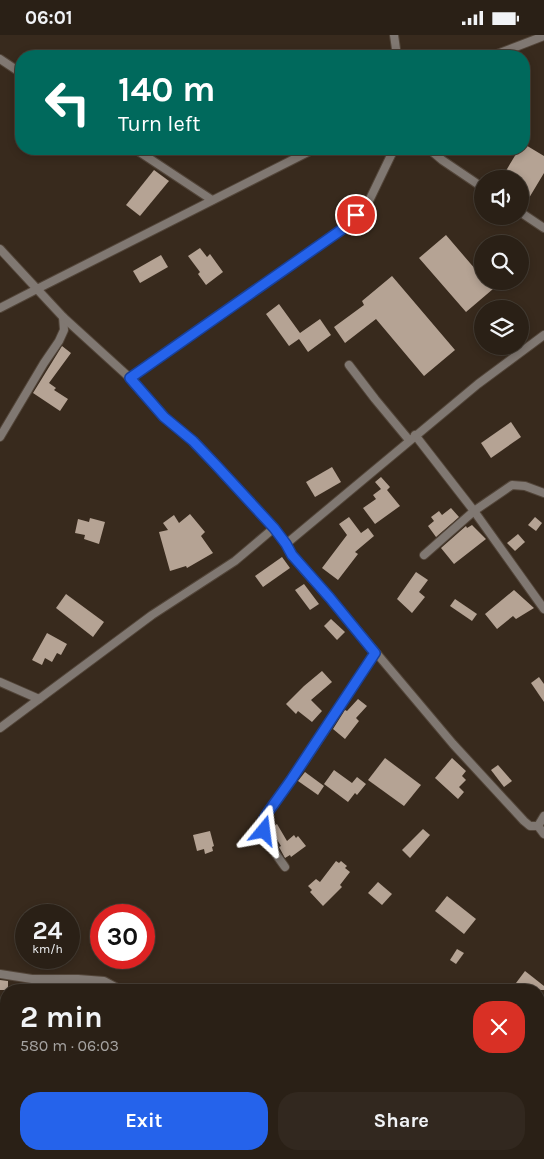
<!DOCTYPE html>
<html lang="en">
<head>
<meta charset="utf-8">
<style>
	body { margin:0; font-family:Karla,sans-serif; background:#32281f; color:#f1f3f6; height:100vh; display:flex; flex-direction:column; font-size:19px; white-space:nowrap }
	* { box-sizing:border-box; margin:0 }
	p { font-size:16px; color:#a5a3a1 }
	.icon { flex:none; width:28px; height:28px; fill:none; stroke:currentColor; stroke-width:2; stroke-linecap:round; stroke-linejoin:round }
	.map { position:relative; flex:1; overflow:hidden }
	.panel { position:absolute; left:0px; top:949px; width:545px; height:176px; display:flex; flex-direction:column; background:#2a2016; border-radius:20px 20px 0 0; box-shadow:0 2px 8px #0003,0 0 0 1px #463e35 }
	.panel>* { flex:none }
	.guide { position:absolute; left:15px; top:15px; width:515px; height:105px; border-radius:20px; box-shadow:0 2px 8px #0003,0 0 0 1px #463e35; background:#00695c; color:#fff; overflow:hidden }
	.tools { position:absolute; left:474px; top:135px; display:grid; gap:10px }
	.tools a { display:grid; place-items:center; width:55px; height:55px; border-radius:50%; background:#2a2016; box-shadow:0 2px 8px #0003,0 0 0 1px #463e35; font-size:25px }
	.speed { position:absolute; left:15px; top:869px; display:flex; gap:10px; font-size:25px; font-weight:700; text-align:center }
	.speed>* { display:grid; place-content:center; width:65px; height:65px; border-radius:50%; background:#2a2016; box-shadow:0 2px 8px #0003,0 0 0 1px #463e35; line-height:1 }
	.speed small { font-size:12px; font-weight:400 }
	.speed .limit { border:8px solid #d22; background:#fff; color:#111 }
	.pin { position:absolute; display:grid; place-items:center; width:42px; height:42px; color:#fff; margin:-21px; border:2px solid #fff; border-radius:50%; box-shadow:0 1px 5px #0007 }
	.me { position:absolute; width:55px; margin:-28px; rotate:16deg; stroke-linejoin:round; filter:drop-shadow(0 0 4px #0008) }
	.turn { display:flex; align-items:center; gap:18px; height:105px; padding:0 20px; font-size:22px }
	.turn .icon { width:65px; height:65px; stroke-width:2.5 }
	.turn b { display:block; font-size:35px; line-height:42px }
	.round { display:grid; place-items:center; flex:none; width:52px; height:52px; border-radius:20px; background:#32281f }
	.overview { display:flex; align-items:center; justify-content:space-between; height:85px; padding:0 20px }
	h1 { font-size:30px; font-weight:700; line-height:38px }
	.action { display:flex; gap:10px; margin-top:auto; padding:10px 20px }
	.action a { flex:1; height:58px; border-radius:20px; background:#2563eb; color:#fff; font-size:20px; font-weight:700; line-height:58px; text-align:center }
	.action a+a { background:#32281f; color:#f1f3f6 }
	.status { display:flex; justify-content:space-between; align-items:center; height:35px; padding:0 25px; background:#2a2016; direction:ltr }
	.status svg { height:14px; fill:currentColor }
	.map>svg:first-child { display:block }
	.building { fill:#b5a394 }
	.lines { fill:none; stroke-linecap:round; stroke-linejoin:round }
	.street-casing { stroke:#524539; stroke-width:10 }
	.street { stroke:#807872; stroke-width:8 }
	.route-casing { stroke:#184099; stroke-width:12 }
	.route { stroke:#2563eb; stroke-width:9 }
</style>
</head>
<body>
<div class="status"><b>06:01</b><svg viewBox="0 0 49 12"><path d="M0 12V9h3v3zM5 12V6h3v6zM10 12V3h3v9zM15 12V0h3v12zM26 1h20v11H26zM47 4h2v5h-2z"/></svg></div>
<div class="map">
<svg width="544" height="1124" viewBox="0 0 544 1124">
	<rect width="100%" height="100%" fill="#382a1d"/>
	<g class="building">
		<polygon points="524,109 544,121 544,138 526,168 520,164 520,144 501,144 519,114 524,114"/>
		<polygon points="154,135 169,146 140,181 126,170"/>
		<polygon points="446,200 482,242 482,246 487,246 493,254 466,277 419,223"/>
		<polygon points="200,213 207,222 210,219 223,237 206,250 198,239 200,237 188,221"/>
		<polygon points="161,220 168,232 140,248 133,236"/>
		<polygon points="392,241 455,315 424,341 376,284 345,308 334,292 364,270 362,266"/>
		<polygon points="279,269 300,298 320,284 331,300 308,317 299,304 289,311 266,279"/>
		<polygon points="62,311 71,318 49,348 56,353 54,355 68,364 60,376 33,358"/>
		<polygon points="511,387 521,402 491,423 481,408"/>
		<polygon points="332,432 341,447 315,462 306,447"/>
		<polygon points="381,442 390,452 387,455 400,471 375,489 363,473 376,464 373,460 381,454 375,447"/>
		<polygon points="451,473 459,482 436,502 428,491 434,486 431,482 439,476 442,480"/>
		<polygon points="190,479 205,497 201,501 213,518 187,533 186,531 170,536 159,497 168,495 163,488 174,480 179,488"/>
		<polygon points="349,482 361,498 368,493 374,501 355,517 358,519 338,545 322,533 347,500 339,489"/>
		<polygon points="535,482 542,488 536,496 528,490"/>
		<polygon points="90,483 105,487 99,509 84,504 85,500 75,498 78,484 89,487"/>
		<polygon points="472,490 486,504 454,529 441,513 466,491 467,493"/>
		<polygon points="518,499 525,507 515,516 507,508"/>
		<polygon points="282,522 290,533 263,552 255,541"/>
		<polygon points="416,537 428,545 419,557 425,562 412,578 397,564"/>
		<polygon points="304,549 319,569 310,575 295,555"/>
		<polygon points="514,555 534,573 516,584 513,581 497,594 485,579"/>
		<polygon points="66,559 104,587 93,602 56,573"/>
		<polygon points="455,564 477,579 472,586 450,571"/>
		<polygon points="331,584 345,597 337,605 324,591"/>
		<polygon points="47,598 67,609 61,620 57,618 52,627 45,623 42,630 32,625"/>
		<polygon points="322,636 332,647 311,665 322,676 312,687 298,676 296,679 286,669 304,651"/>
		<polygon points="539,642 544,649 544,667 531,648"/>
		<polygon points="358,664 367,671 356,683 359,686 345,704 333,694 345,675 347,676"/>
		<polygon points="385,723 421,750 404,771 368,745"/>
		<polygon points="452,723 466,736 462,741 466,745 459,752 464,757 458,764 435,743"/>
		<polygon points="498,730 512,746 504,752 491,735"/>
		<polygon points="334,735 352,748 357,742 366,749 357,760 355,758 348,767 324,749"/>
		<polygon points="305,737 324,751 318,760 298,746"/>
		<polygon points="277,789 287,806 294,800 296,803 298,801 306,811 291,822 290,820 285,823 279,812 281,811 270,793"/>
		<polygon points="423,794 430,800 410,823 402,815"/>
		<polygon points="210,796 214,811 212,812 213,816 205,819 204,814 197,816 193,800"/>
		<polygon points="336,826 339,828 341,826 347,831 345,833 350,837 340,850 342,852 323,871 310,857 312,855 308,851 316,844 320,847"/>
		<polygon points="378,847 392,859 382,870 368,858"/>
		<polygon points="447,861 476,884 464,899 435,876"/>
		<polygon points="457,914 464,918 456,929 450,925"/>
		<polygon points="525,936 544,951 544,955 525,955 516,948"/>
		<polygon points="0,945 8,946 8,955 0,955"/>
	</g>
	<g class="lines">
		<defs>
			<g id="street">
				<polyline points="394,0 397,21"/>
				<polyline points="492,21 544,1"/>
				<polyline points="0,24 21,38"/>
				<polyline points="135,114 212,165"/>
				<polyline points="429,114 442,125 482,152"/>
				<polyline points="520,177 544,193"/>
				<polyline points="0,214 37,254 314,114"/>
				<polyline points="0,273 37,254 63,282 64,295 59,306 44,328 0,402"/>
				<polyline points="63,282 130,343 164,382 193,406 274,493 286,509 292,520 304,535 330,563 453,709 524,786 530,791 538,791 544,799"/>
				<polyline points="349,330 375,364 409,405"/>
				<polyline points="130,343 344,193 368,168 394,114"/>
				<polyline points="415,400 474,476 544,574"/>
				<polyline points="286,509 478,349 544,300"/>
				<polyline points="424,520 474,476 512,450 525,451 544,458"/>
				<polyline points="0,647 39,664"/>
				<polyline points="0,693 152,580 235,526 274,493"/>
				<polyline points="538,791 544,781"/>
				<path d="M285,832C278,822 261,800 262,788C263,779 280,761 285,753C318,710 345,663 375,618"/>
				<polyline points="0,939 32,944 78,944 104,946 121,955"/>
				<polyline points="0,1010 6,1009"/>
				<polyline points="543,1079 544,1079"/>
				<polyline points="295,1119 296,1124"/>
				<polyline points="14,1124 17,1119"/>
				<polyline points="162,1124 164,1119"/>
			</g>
		</defs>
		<use href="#street" class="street-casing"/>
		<use href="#street" class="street"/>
	</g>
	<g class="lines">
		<defs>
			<polyline id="route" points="264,796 262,788 266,780 291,745 375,618 330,563 292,520 286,509 274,493 215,429 193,406 164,382 130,343 344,193 356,180"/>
		</defs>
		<use href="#route" class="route-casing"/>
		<use href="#route" class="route"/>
	</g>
</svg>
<div class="tools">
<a><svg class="icon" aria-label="sound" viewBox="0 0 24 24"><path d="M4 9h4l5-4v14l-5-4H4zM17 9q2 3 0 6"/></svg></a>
<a><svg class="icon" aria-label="search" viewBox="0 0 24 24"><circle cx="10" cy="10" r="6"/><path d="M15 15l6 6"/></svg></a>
<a><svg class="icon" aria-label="layers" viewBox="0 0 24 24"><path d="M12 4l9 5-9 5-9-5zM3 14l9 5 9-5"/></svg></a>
</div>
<div class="speed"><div>24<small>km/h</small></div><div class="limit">30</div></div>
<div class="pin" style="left:356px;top:180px;background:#d93025"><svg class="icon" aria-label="arrive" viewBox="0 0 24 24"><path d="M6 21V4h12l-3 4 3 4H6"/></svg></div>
<svg class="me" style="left:264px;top:796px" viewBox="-20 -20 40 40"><path d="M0-17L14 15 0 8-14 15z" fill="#2563eb" stroke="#fff" stroke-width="4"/></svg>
<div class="guide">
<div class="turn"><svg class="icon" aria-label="left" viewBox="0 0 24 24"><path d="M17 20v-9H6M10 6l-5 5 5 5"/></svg><div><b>140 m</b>Turn left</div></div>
</div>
<section class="panel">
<div class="overview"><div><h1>2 min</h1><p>580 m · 06:03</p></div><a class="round" style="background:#d93025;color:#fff"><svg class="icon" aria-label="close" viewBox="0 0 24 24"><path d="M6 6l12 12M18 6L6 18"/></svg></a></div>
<div class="action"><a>Exit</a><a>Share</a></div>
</section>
</div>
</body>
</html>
